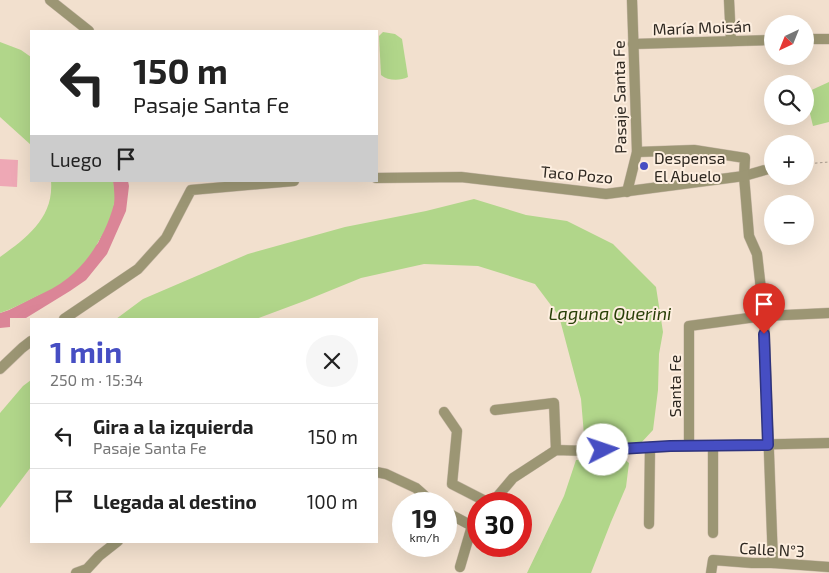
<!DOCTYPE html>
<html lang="es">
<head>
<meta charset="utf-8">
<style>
	body { margin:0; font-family:"Exo 2",sans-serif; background:#f6f6f6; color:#222; height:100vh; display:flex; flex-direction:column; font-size:19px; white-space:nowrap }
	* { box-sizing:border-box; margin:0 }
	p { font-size:16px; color:#767676 }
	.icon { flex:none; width:28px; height:28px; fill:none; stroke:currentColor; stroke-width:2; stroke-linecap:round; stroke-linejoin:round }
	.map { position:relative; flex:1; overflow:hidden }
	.panel { position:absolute; left:30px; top:318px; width:348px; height:225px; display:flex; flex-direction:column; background:#fff; border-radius:0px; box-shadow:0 5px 20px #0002 }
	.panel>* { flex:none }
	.guide { position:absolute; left:30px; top:30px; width:348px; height:152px; border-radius:0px; box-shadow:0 5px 20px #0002; background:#fff; color:#222; overflow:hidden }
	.needle { width:32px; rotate:223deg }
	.buttons { position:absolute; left:764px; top:15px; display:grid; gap:10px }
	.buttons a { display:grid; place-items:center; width:50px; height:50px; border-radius:50%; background:#fff; box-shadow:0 5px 20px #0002; font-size:25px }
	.speed { position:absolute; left:392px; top:492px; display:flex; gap:10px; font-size:25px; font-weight:700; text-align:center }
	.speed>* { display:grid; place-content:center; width:65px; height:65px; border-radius:50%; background:#fff; box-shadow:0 5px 20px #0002; line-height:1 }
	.speed small { font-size:12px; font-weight:400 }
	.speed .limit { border:8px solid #d22; background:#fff; color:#111 }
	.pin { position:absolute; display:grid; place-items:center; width:42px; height:42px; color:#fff; margin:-51px -21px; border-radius:50% 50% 50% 0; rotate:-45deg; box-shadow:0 0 5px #0007 }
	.pin .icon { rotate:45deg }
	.me { position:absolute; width:55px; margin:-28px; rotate:86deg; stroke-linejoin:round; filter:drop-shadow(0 0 4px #0008) }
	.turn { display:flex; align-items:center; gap:18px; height:105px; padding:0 20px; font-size:22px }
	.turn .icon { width:65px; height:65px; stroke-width:2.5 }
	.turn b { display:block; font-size:35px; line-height:42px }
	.then { display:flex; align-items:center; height:48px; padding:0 20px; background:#0003; gap:10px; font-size:19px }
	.round { display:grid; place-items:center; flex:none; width:52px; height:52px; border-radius:26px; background:#f6f6f6 }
	.headline { display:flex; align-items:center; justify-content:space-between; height:85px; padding:0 20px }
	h1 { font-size:30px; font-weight:700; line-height:38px; color:#464ec3 }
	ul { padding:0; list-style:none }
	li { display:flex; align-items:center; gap:15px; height:65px; padding:0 20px; border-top:1px solid #e0e0e0 }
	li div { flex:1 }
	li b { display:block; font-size:19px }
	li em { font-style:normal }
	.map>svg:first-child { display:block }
	.green { fill:#eea8b5 }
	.forest { fill:#db8597 }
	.water { fill:#b1d68a }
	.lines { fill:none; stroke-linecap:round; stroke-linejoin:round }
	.minor-casing { stroke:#cbbbab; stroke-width:11 }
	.path { stroke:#a79a8c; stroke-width:1; stroke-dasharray:2.5 2.5; stroke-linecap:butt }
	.minor { stroke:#9c9674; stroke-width:10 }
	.route-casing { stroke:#2e337f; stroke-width:12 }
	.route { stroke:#464ec3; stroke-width:9 }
	.poi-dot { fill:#464ec3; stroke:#fdeedf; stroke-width:2 }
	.labels { text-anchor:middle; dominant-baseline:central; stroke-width:4; stroke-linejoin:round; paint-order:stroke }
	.street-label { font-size:16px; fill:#2e2821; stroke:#fdeedf }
	.poi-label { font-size:16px; fill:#2e2821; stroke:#fdeedf; text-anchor:start }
	.water-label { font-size:18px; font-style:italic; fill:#293f07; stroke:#fdeedf }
</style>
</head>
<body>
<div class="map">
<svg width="829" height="573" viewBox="0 0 829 573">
	<rect width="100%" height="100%" fill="#f2e0ce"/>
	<polygon class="green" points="0,159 18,160 17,187 0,186"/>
	<polygon class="forest" points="113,181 128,181 129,186 126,211 107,254 86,280 70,291 26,318 10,318 10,327 0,328 0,313 9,310 42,293 98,243 107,222 114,203"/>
	<g class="water">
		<path d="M383,32L395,34L402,39L408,77C400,81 388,81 381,75L379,36Z"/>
		<polygon points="0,42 21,50 31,57 31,145 0,117"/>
		<polygon points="829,82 829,122 813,126 805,93"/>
		<path d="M51,181H113C114,188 115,197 114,204C107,231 90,261 68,278C58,286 46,292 35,297C23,303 12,309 0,313V257C26,238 54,218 51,181Z"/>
		<polygon points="474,199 526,215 567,221 613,244 656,287 663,332 659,354 658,390 653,430 640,444 585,447 581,399 559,316 535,284 478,266 424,264 361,278 307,300 256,319 116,319 143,299 248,254 345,227 426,211"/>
		<polygon points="31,380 31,467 0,508 0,413 23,386"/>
		<polygon points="624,459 629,463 626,487 611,522 591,573 527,573 564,496 576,460"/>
	</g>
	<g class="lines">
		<defs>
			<g id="minor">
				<polyline points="50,0 89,31"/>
				<polyline points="729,0 731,41"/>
				<polyline points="805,39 829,39"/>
				<polyline points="633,44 772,40"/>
				<polyline points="637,152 694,150 745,158 744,176 749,236 757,254 764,316 773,563"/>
				<polyline points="376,178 461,177 606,194 744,176 772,168"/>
				<polyline points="627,192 637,152 632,0"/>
				<polyline points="64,319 138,269 166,238 191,190 294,181"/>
				<polyline points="0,369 22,348 31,341"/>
				<polyline points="495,410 554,403 556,450"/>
				<polyline points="444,412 457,431 452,484 491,504"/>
				<polyline points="689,446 689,326 764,316 829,313"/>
				<polyline points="376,472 386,474 416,488 434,504"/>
				<polyline points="491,504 513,478 556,450 587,451 650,447 829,443"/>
				<polyline points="446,512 472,526 479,518"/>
				<polyline points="649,524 650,447"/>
				<polyline points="713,533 713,446"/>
				<polyline points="460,567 472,526"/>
				<polyline points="76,573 87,569 99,556 118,541"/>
				<polyline points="711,573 713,560 752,563 773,563 829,567"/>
			</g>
		</defs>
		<use href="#minor" class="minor-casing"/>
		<polyline class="path" points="805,164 829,162"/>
		<use href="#minor" class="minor"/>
	</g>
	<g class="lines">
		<defs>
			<polyline id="route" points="603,450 670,446 768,445 764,334"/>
		</defs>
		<use href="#route" class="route-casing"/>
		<use href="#route" class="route"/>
	</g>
	<circle class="poi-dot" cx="644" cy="166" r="5"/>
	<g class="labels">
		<g class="street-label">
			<text transform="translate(702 27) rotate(-2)">María Moisán</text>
			<text transform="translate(619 97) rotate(-91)">Pasaje Santa Fe</text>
			<text transform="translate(577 174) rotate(5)">Taco Pozo</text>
			<text transform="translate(674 386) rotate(-90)">Santa Fe</text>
			<text transform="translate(772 549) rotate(3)">Calle N°3</text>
		</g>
		<g class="poi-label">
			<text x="654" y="157">Despensa<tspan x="654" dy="18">El Abuelo</tspan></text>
		</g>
		<g class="water-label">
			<text x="610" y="313">Laguna Querini</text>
		</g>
	</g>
</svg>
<div class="buttons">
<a><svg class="needle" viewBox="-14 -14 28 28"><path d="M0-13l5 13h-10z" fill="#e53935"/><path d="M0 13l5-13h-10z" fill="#767676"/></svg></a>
<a><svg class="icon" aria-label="search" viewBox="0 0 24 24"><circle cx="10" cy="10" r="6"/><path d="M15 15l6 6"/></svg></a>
<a>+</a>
<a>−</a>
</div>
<div class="speed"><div>19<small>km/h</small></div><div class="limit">30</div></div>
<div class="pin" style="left:764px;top:334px;background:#d93025"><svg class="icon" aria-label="arrive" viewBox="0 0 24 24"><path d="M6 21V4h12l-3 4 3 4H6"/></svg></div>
<svg class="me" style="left:603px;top:450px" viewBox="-20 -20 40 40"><circle r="19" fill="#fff"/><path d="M0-13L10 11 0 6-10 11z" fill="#464ec3"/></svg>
<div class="guide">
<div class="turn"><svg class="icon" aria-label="left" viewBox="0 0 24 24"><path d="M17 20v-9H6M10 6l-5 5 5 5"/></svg><div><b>150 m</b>Pasaje Santa Fe</div></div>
<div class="then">Luego<svg class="icon" aria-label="arrive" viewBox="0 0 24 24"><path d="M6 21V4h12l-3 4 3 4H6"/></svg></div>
</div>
<section class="panel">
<div class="headline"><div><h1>1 min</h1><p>250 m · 15:34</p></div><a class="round"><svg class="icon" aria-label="close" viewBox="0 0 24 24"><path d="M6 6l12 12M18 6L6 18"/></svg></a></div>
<ul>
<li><svg class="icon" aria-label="left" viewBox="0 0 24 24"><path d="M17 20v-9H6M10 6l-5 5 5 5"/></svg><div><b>Gira a la izquierda</b><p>Pasaje Santa Fe</p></div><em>150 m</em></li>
<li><svg class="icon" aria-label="arrive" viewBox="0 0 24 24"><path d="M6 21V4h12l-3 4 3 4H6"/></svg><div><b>Llegada al destino</b></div><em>100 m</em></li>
</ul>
</section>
</div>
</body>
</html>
